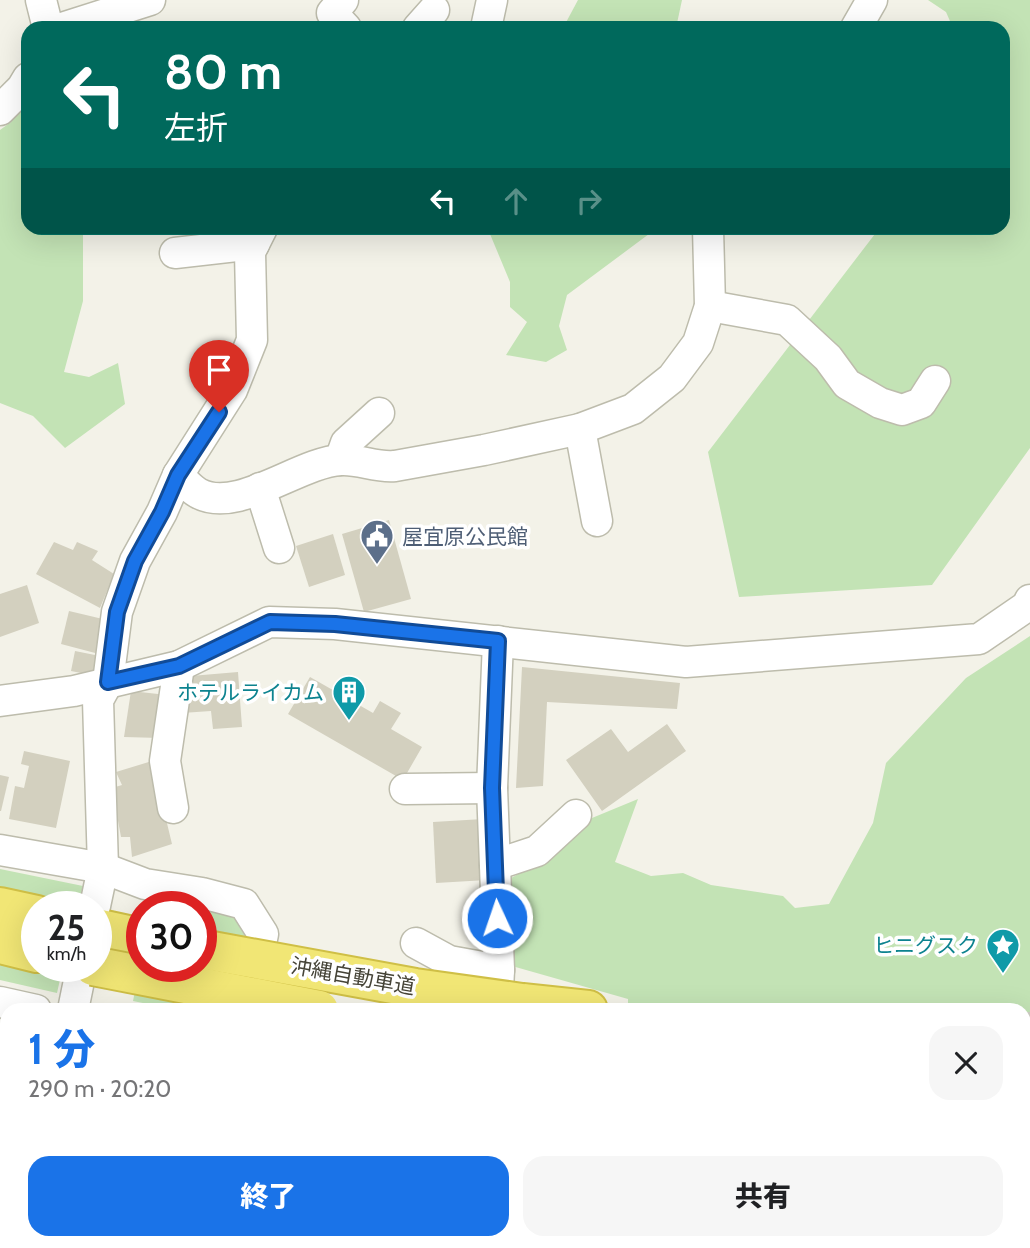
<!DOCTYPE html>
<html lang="ja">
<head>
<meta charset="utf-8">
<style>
	body { margin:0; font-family:Cabin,"Noto Sans JP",sans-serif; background:#f6f6f6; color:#202124; height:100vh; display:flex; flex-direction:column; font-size:26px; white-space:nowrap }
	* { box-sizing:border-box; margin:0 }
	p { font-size:23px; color:#757577 }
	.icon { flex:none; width:38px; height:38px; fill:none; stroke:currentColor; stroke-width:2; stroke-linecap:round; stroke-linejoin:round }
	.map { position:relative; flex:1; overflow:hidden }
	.sheet { position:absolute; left:0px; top:1003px; width:1031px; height:247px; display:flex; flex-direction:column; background:#fff; border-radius:21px 21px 0 0; box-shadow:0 7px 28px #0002 }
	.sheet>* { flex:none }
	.guide { position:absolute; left:21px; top:21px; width:989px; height:214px; border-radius:21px; box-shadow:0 7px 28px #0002; background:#00695c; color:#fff; overflow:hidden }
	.speed { position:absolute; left:21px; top:891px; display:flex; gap:14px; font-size:35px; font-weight:700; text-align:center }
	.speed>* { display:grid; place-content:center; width:91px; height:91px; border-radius:50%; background:#fff; box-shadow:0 7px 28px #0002; line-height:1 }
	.speed small { font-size:18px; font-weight:400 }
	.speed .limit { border:10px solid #d22; background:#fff; color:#111 }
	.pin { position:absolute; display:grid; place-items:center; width:60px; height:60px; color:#fff; margin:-72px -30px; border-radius:50% 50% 50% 0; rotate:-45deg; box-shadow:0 0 7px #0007 }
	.pin .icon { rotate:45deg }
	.me { position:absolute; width:77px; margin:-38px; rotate:357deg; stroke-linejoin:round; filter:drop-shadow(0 0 5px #0008) }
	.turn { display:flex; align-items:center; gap:24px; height:147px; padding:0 28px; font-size:32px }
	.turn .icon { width:91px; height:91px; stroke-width:2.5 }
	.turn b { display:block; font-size:49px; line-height:60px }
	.lanes { display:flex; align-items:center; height:66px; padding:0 28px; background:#0003; justify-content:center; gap:35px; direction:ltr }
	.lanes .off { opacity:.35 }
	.round { display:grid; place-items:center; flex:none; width:74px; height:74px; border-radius:21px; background:#f6f6f6 }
	.overview { display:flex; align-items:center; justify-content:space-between; height:119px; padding:0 28px }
	h1 { font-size:42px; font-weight:800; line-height:52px; color:#1a73e8 }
	.button { display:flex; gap:14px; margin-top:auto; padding:14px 28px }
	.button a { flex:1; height:80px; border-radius:21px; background:#1a73e8; color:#fff; font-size:28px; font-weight:800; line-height:80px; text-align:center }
	.button a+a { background:#f6f6f6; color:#202124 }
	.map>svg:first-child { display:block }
	.green { fill:#c3e3b5 }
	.building { fill:#d3d0bf }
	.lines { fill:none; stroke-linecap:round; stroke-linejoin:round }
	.highway-tunnel { stroke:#d0cfc5; stroke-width:38; stroke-dasharray:38 19; stroke-linecap:butt }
	.minor-casing { stroke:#bdbcac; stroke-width:33 }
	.highway-casing { stroke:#cfbf46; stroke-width:42 }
	.minor { stroke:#fff; stroke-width:30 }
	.highway { stroke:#f1e675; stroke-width:38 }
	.highway-bridge-casing { stroke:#cfbf46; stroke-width:42; stroke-linecap:butt }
	.highway-bridge { stroke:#f1e675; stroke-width:38 }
	.route-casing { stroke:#114b97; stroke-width:18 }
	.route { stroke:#1a73e8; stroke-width:12 }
	.labels { text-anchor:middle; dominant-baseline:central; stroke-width:7; stroke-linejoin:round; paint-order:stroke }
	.service-label { font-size:21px; fill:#4e5e75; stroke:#fff; text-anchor:start }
	.culture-label { font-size:21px; fill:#0d838f; stroke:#fff; text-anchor:end }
	.street-label { font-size:21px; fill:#454337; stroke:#fff }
</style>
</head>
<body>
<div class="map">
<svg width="1030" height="1248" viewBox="0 0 1030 1248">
	<rect width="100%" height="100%" fill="#f3f2e8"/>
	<g class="green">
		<polygon points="578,0 682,0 676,28 563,28"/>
		<polygon points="928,0 1030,0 1030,448 932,585 739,597 708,452 878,230 887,228 1003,228 1003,28 953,28 946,12"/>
		<polygon points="28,95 28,228 83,228 83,301 64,372 89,377 118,363 125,404 65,448 33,416 0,403 0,130 11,122"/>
		<polygon points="520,228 674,228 649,234 567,295 559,326 567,350 546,362 506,355 527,322 510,307 510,282 490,234"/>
		<polygon points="1030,636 1030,1248 603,1248 604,1242 1024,1242 1024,1010 628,1010 628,999 512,966 504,882 556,853 592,818 638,799 615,862 651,876 683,873 711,885 783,896 795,908 829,904 873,823 886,763 966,678"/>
		<polygon points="0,869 83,886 78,906 37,906 37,966 63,966 57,993 0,980"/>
		<polygon points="201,909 249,919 231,1010 177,1010 133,1001 142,956 142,966 201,966"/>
		<polygon points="272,1242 438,1243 437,1248 269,1248"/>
	</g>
	<g class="building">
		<polygon points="389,520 411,599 364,612 342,534"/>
		<polygon points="333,534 345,575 309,587 296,546"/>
		<polygon points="54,542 73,550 77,542 98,551 92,560 114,574 100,608 36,574"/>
		<polygon points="27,585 39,623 0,637 0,594"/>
		<polygon points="69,611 107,620 99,654 61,644"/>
		<polygon points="75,651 100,656 96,676 71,671"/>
		<polygon points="522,667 680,683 677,709 547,702 543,786 516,788"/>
		<polygon points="238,672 242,727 213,729 211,711 182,713 179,677"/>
		<polygon points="310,677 373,713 380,701 401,713 391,729 422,747 403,780 288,714"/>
		<polygon points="131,691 167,695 160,738 124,737"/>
		<polygon points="667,724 686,751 602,811 566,760 611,729 628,752"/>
		<polygon points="24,751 70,761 56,828 9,819 15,786 24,788 29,766 21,764"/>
		<polygon points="152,761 172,844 132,857 130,837 121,837 112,788 122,785 116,772"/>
		<polygon points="0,775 9,777 1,811 0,811"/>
		<polygon points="483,819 487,880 436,883 433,822"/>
		<polygon points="526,1242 585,1242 584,1248 525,1248"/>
	</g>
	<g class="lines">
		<g class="highway-tunnel">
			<polyline points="1024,1031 1030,1031"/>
			<polyline points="1024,1066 1030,1066"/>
		</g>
		<defs>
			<g id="minor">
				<polyline points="41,0 48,28"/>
				<polyline points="343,0 332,13 346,28"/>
				<polyline points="62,28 150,0"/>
				<polyline points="418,28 434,10"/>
				<polyline points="486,28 492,0"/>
				<polyline points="856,28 872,0"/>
				<polyline points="0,110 22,88 28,78"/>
				<polyline points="175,253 254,244"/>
				<polyline points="710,306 787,320 828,358 847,384 880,403 902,410 921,403 935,381"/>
				<polyline points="580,429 597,521"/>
				<polyline points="340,460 346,443 379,413"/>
				<polyline points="178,475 232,390 252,340 250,252 262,228"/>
				<polyline points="260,488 279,548"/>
				<polyline points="0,701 74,691 179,666 269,622 335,624 686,662 979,639 1027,606 1030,600"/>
				<polyline points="405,789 492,788"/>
				<polyline points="173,808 165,761 179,666"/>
				<polyline points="0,850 103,868 145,884 202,893 244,904 263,934 254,978"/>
				<polyline points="495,865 537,851 576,815"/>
				<path d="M95,906L103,868L98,700L108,682L117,612L135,561L162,512L178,475C184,481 191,489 198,493C237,515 299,462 341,460C360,459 376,468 395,466L484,450L580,429L633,409L672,378L698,343L710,306L708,228"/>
				<polyline points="416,943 449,961 499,970"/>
				<polyline points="0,1002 36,1010"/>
				<polyline points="73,1010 82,966"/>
				<polyline points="497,1010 499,970 492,788 498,641"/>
				<polyline points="0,1183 7,1184"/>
				<polyline points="26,1242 40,1248"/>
				<polyline points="448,1248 448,1242"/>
			</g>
			<g id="highway">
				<polyline points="0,907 37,915"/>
				<polyline points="96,928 142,938"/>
				<polyline points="0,944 37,953"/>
				<polyline points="522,1003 588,1010"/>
			</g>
		</defs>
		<use href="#minor" class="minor-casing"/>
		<use href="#highway" class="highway-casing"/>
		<use href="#minor" class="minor"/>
		<use href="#highway" class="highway"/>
		<defs>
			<g id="highway-bridge">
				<polyline points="201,949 415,988 522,1003"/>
				<polyline points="93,966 319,1010"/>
			</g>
		</defs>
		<use href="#highway-bridge" class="highway-bridge-casing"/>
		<use href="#highway-bridge" class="highway-bridge"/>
	</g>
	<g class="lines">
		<defs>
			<polyline id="route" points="219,412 178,475 162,512 135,561 117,612 108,682 179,666 270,622 335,624 498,641 492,788 497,918"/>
		</defs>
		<use href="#route" class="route-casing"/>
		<use href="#route" class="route"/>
	</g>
	<defs>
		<symbol id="civic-pin" viewBox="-11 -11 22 30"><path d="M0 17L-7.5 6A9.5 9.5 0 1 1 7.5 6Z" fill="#5c6f8a" stroke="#fff"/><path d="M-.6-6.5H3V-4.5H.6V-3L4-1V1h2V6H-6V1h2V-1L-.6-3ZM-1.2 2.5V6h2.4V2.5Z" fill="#fff"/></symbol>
		<symbol id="building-pin" viewBox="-11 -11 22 30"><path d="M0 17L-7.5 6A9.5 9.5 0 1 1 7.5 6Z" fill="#0f9aa8" stroke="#fff"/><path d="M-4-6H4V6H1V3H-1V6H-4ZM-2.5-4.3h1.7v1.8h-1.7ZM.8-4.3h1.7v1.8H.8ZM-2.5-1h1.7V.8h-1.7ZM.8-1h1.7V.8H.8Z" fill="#fff"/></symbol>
		<symbol id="sight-pin" viewBox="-11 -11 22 30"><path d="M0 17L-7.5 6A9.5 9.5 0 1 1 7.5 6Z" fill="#0f9aa8" stroke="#fff"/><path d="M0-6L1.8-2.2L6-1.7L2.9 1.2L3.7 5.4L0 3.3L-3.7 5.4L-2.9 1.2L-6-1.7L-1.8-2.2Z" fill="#fff"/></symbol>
	</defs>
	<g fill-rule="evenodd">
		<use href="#civic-pin" x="358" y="517" width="38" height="52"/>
		<use href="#building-pin" x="330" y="673" width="38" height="52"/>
		<use href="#sight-pin" x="984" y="926" width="38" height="52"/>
	</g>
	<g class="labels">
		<g class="service-label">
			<text x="402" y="536">屋宜原公民館</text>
		</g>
		<g class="culture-label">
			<text x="324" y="692">ホテルライカム</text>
			<text x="978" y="945">ヒニグスク</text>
		</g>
		<g class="street-label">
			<text transform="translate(353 976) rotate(10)">沖縄自動車道</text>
		</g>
	</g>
</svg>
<div class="speed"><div>25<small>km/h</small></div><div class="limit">30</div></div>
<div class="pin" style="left:219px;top:412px;background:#d93025"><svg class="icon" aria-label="arrive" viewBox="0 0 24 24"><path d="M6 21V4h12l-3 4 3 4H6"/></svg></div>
<svg class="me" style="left:497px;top:918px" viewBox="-20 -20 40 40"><circle r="17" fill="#1a73e8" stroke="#fff" stroke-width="3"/><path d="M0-11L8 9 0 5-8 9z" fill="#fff"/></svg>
<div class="guide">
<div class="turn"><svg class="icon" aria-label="left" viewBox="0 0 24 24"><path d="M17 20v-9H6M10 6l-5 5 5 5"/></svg><div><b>80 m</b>左折</div></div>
<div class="lanes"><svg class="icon" aria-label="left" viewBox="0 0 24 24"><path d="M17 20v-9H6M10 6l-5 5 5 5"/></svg><svg class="icon off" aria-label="ahead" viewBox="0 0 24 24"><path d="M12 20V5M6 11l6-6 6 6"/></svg><svg class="icon off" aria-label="right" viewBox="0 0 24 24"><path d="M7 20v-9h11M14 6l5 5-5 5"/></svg></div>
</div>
<section class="sheet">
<div class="overview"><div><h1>1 分</h1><p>290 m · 20:20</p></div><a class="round"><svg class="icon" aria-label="close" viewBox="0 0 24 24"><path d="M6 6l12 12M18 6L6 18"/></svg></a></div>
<div class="button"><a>終了</a><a>共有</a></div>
</section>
</div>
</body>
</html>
